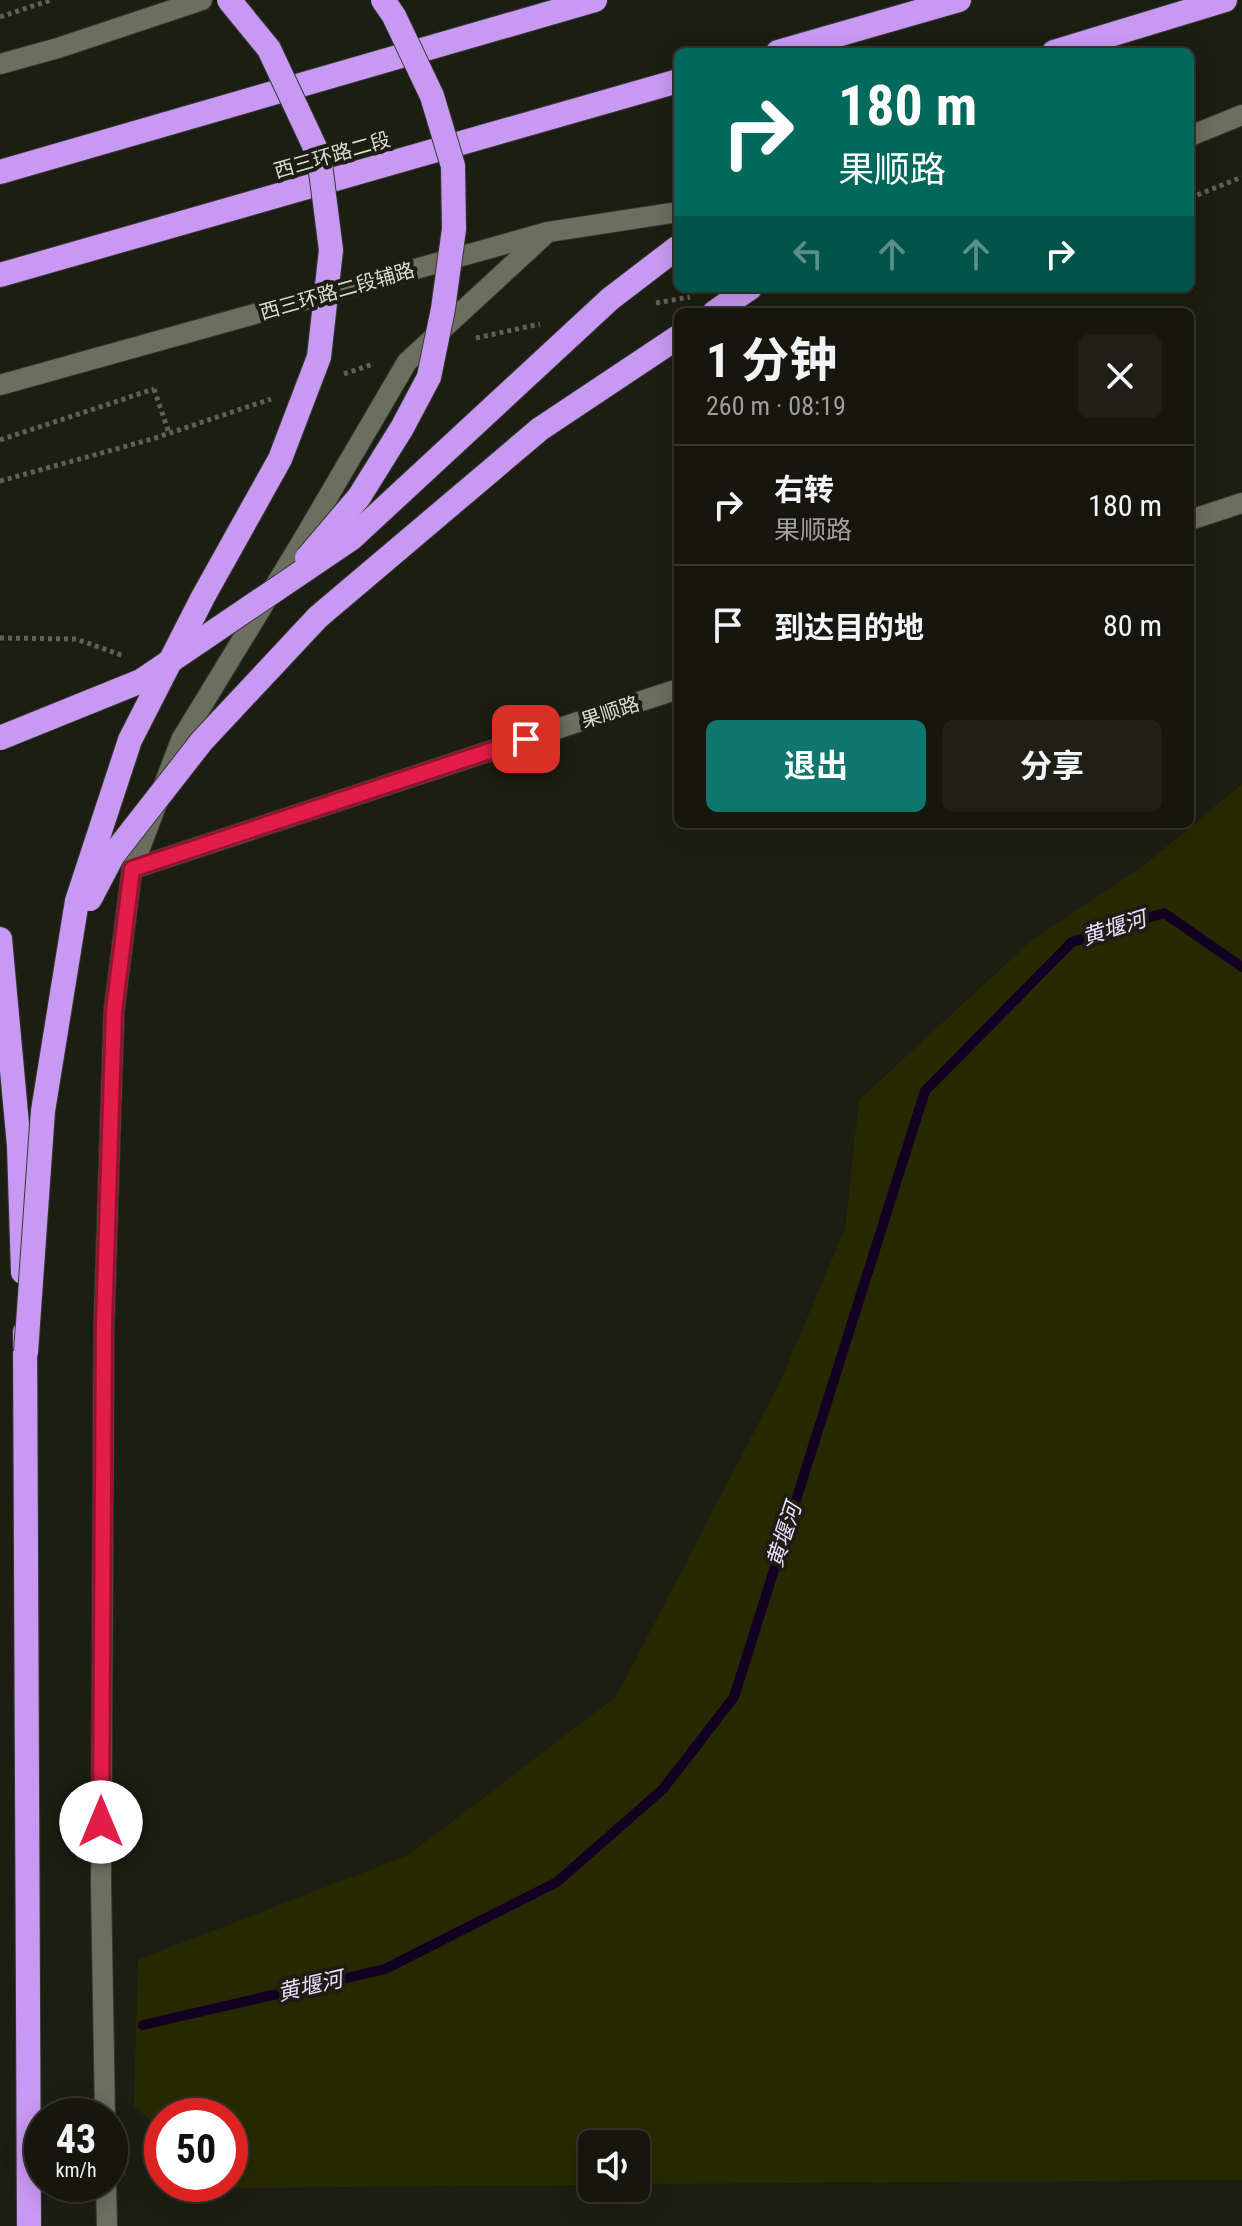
<!DOCTYPE html>
<html lang="zh">
<head>
<meta charset="utf-8">
<style>
	body { margin:0; font-family:"Roboto Condensed","Noto Sans SC",sans-serif; background:#1f1f17; color:#f1f3f6; height:100vh; display:flex; flex-direction:column; font-size:30px; white-space:nowrap }
	* { box-sizing:border-box; margin:0 }
	p { font-size:26px; color:#9e9f9e }
	.icon { flex:none; width:44px; height:44px; fill:none; stroke:currentColor; stroke-width:2; stroke-linecap:round; stroke-linejoin:round }
	.map { position:relative; flex:1; overflow:hidden }
	.side { position:absolute; left:674px; top:308px; width:520px; height:520px; display:flex; flex-direction:column; background:#16160e; border-radius:12px; box-shadow:0 4px 20px #0003,0 0 0 2px #35352e }
	.side>* { flex:none }
	.banner { position:absolute; left:674px; top:48px; width:520px; height:244px; border-radius:12px; box-shadow:0 4px 20px #0003,0 0 0 2px #35352e; background:#00695c; color:#fff; overflow:hidden }
	.controls { position:absolute; left:578px; top:2130px; display:grid; gap:16px }
	.controls a { display:grid; place-items:center; width:72px; height:72px; border-radius:12px; background:#16160e; box-shadow:0 4px 20px #0003,0 0 0 2px #35352e; font-size:40px }
	.speed { position:absolute; left:24px; top:2098px; display:flex; gap:16px; font-size:40px; font-weight:700; text-align:center }
	.speed>* { display:grid; place-content:center; width:104px; height:104px; border-radius:50%; background:#16160e; box-shadow:0 4px 20px #0003,0 0 0 2px #35352e; line-height:1 }
	.speed small { font-size:20px; font-weight:400 }
	.speed .limit { border:12px solid #d22; background:#fff; color:#111 }
	.pin { position:absolute; display:grid; place-items:center; width:68px; height:68px; color:#fff; margin:-34px; border-radius:16px; box-shadow:0 4px 12px #0006 }
	.me { position:absolute; width:88px; margin:-44px; rotate:0deg; stroke-linejoin:round; filter:drop-shadow(0 0 6px #0008) }
	.turn { display:flex; align-items:center; gap:28px; height:168px; padding:0 32px; font-size:36px }
	.turn .icon { width:104px; height:104px; stroke-width:2.5 }
	.turn b { display:block; font-size:56px; line-height:68px }
	.lanes { display:flex; align-items:center; height:76px; padding:0 32px; background:#0003; justify-content:center; gap:40px; direction:ltr }
	.lanes .off { opacity:.35 }
	.round { display:grid; place-items:center; flex:none; width:84px; height:84px; border-radius:12px; background:#1f1f17 }
	.overview { display:flex; align-items:center; justify-content:space-between; height:136px; padding:0 32px }
	h1 { font-size:48px; font-weight:700; line-height:60px }
	.action { display:flex; gap:16px; margin-top:auto; padding:16px 32px }
	.action a { flex:1; height:92px; border-radius:12px; background:#0f766e; color:#fff; font-size:32px; font-weight:700; line-height:92px; text-align:center }
	.action a+a { background:#1f1f17; color:#f1f3f6 }
	ul { padding:0; list-style:none }
	li { display:flex; align-items:center; gap:24px; height:120px; padding:0 32px; border-top:2px solid #35352e }
	li div { flex:1 }
	li b { display:block; font-size:30px }
	li em { font-style:normal }
	.map>svg:first-child { display:block }
	.green { fill:#272a00 }
	.lines { fill:none; stroke-linecap:round; stroke-linejoin:round }
	.stream { stroke:#120023; stroke-width:10 }
	.street-casing { stroke:#363730; stroke-width:22 }
	.secondary-casing { stroke:#363730; stroke-width:22 }
	.highway-casing { stroke:#363730; stroke-width:26 }
	.path { stroke:#5f6056; stroke-width:5; stroke-dasharray:4 4; stroke-linecap:butt }
	.street { stroke:#6c6e60; stroke-width:20 }
	.secondary { stroke:#6c6e60; stroke-width:20 }
	.highway { stroke:#c899f2; stroke-width:24 }
	.highway-bridge-casing { stroke:#363730; stroke-width:26; stroke-linecap:butt }
	.path-bridge { stroke:#5f6056; stroke-width:5; stroke-dasharray:4 4; stroke-linecap:butt }
	.highway-bridge { stroke:#c899f2; stroke-width:24 }
	.route-casing { stroke:#92132f; stroke-width:20 }
	.route { stroke:#e11d48; stroke-width:14 }
	.labels { text-anchor:middle; dominant-baseline:central; stroke-width:8; stroke-linejoin:round; paint-order:stroke }
	.street-label { font-size:20px; fill:#dbdcd4; stroke:#1d1e13 }
	.water-label { font-size:22px; font-style:italic; fill:#edddfe; stroke:#1d1e13 }
</style>
</head>
<body>
<div class="map">
<svg width="1242" height="2226" viewBox="0 0 1242 2226">
	<rect width="100%" height="100%" fill="#1d1e13"/>
	<polygon class="green" points="1242,784 1242,2180 636,2184 636,2144 592,2144 592,2185 228,2188 224,2184 230,2184 230,2116 162,2116 162,2130 134,2106 138,1960 408,1855 616,1697 780,1382 845,1229 859,1100 1031,941 1147,863"/>
	<g class="lines">
		<polyline class="stream" points="143,2025 385,1969 557,1882 663,1789 734,1697 925,1091 1072,942 1164,913 1242,967"/>
		<defs>
			<g id="street">
				<polyline points="1190,520 1242,503"/>
				<polyline points="132,869 678,689"/>
			</g>
			<g id="secondary">
				<polyline points="0,64 58,48 202,0"/>
				<polyline points="1190,136 1242,115"/>
				<polyline points="0,385 548,232 678,212"/>
				<polyline points="105,2116 101,1884 104,1324 114,1011 132,869 181,740 301,543 407,362 548,232"/>
				<polyline points="106,2184 107,2226"/>
			</g>
			<g id="highway">
				<polyline points="778,52 959,0"/>
				<polyline points="1054,52 1225,0"/>
				<polyline points="0,172 595,0"/>
				<polyline points="0,275 678,81"/>
				<polyline points="715,312 750,288"/>
				<polyline points="540,429 678,337"/>
				<polyline points="0,939 19,1146 23,1272"/>
				<polyline points="25,1332 29,2226"/>
			</g>
		</defs>
		<use href="#street" class="street-casing"/>
		<use href="#secondary" class="secondary-casing"/>
		<use href="#highway" class="highway-casing"/>
		<g class="path">
			<polyline points="0,17 51,0"/>
			<polyline points="1190,198 1242,177"/>
			<polyline points="656,303 690,297"/>
			<polyline points="476,338 540,324"/>
			<polyline points="344,374 373,364"/>
			<polyline points="154,389 169,433"/>
			<polyline points="0,481 152,439 271,399"/>
			<polyline points="0,638 76,639 124,656"/>
		</g>
		<use href="#street" class="street"/>
		<use href="#secondary" class="secondary"/>
		<use href="#highway" class="highway"/>
		<defs>
			<g id="highway-bridge">
				<polyline points="307,558 359,497 402,428 429,377 443,309 454,229 453,166 432,96 394,16 383,0"/>
				<polyline points="0,738 141,681 352,538 610,299 678,247"/>
				<polyline points="90,899 113,855 202,741 318,617 540,429"/>
				<polyline points="26,1352 43,1111 77,901 130,740 203,597 280,459 319,357 331,250 319,156 269,49 229,0"/>
			</g>
		</defs>
		<use href="#highway-bridge" class="highway-bridge-casing"/>
		<polyline class="path-bridge" points="0,440 154,389"/>
		<use href="#highway-bridge" class="highway-bridge"/>
	</g>
	<g class="lines">
		<defs>
			<polyline id="route" points="101,1822 104,1324 114,1011 132,869 526,739"/>
		</defs>
		<use href="#route" class="route-casing"/>
		<use href="#route" class="route"/>
	</g>
	<g class="labels">
		<g class="street-label">
			<text transform="translate(332 155) rotate(-16)">西三环路二段</text>
			<text transform="translate(337 291) rotate(-16)">西三环路二段辅路</text>
			<text transform="translate(610 712) rotate(-18)">果顺路</text>
		</g>
		<g class="water-label">
			<text transform="translate(1114 928) rotate(-18)">黄堰河</text>
			<text transform="translate(784 1535) rotate(-72)">黄堰河</text>
			<text transform="translate(310 1986) rotate(-13)">黄堰河</text>
		</g>
	</g>
</svg>
<div class="controls">
<a><svg class="icon" aria-label="sound" viewBox="0 0 24 24"><path d="M4 9h4l5-4v14l-5-4H4zM17 9q2 3 0 6"/></svg></a>
</div>
<div class="speed"><div>43<small>km/h</small></div><div class="limit">50</div></div>
<div class="pin" style="left:526px;top:739px;background:#d93025"><svg class="icon" aria-label="arrive" viewBox="0 0 24 24"><path d="M6 21V4h12l-3 4 3 4H6"/></svg></div>
<svg class="me" style="left:101px;top:1822px" viewBox="-20 -20 40 40"><circle r="19" fill="#fff"/><path d="M0-13L10 11 0 6-10 11z" fill="#e11d48"/></svg>
<div class="banner">
<div class="turn"><svg class="icon" aria-label="right" viewBox="0 0 24 24"><path d="M7 20v-9h11M14 6l5 5-5 5"/></svg><div><b>180 m</b>果顺路</div></div>
<div class="lanes"><svg class="icon off" aria-label="left" viewBox="0 0 24 24"><path d="M17 20v-9H6M10 6l-5 5 5 5"/></svg><svg class="icon off" aria-label="ahead" viewBox="0 0 24 24"><path d="M12 20V5M6 11l6-6 6 6"/></svg><svg class="icon off" aria-label="ahead" viewBox="0 0 24 24"><path d="M12 20V5M6 11l6-6 6 6"/></svg><svg class="icon" aria-label="right" viewBox="0 0 24 24"><path d="M7 20v-9h11M14 6l5 5-5 5"/></svg></div>
</div>
<section class="side">
<div class="overview"><div><h1>1 分钟</h1><p>260 m · 08:19</p></div><a class="round"><svg class="icon" aria-label="close" viewBox="0 0 24 24"><path d="M6 6l12 12M18 6L6 18"/></svg></a></div>
<ul>
<li><svg class="icon" aria-label="right" viewBox="0 0 24 24"><path d="M7 20v-9h11M14 6l5 5-5 5"/></svg><div><b>右转</b><p>果顺路</p></div><em>180 m</em></li>
<li><svg class="icon" aria-label="arrive" viewBox="0 0 24 24"><path d="M6 21V4h12l-3 4 3 4H6"/></svg><div><b>到达目的地</b></div><em>80 m</em></li>
</ul>
<div class="action"><a>退出</a><a>分享</a></div>
</section>
</div>
</body>
</html>
